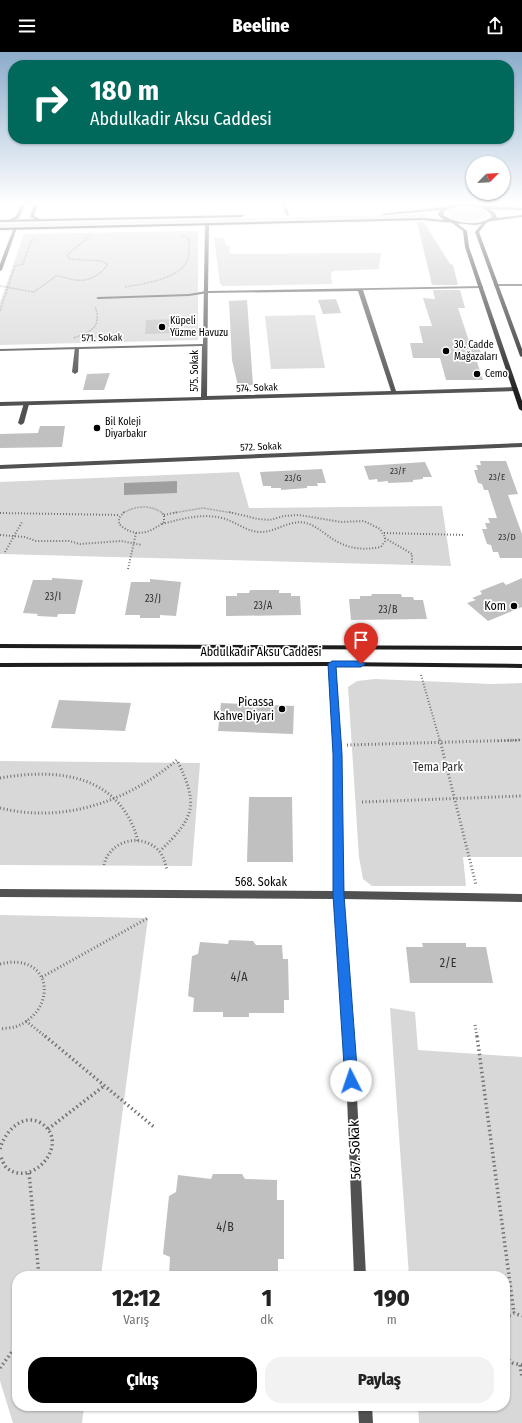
<!DOCTYPE html>
<html lang="tr">
<head>
<meta charset="utf-8">
<style>
	body { margin:0; font-family:"Fira Sans Condensed",sans-serif; background:#f2f2f2; color:#222; height:100vh; display:flex; flex-direction:column; font-size:15px; white-space:nowrap }
	* { box-sizing:border-box; margin:0 }
	p { font-size:13px; color:#767676 }
	.icon { flex:none; width:22px; height:22px; fill:none; stroke:currentColor; stroke-width:2; stroke-linecap:round; stroke-linejoin:round }
	.map { position:relative; flex:1; overflow:hidden }
	.panel { position:absolute; left:12px; top:1219px; width:498px; height:140px; display:flex; flex-direction:column; background:#fff; border-radius:16px; box-shadow:0 1px 3px #0004 }
	.panel>* { flex:none }
	.guide { position:absolute; left:8px; top:8px; width:506px; height:84px; border-radius:16px; box-shadow:0 1px 3px #0004; background:#00695c; color:#fff; overflow:hidden }
	.needle { width:26px; rotate:66deg }
	.controls { position:absolute; left:466px; top:104px; display:grid; gap:8px }
	.controls a { display:grid; place-items:center; width:44px; height:44px; border-radius:50%; background:#fff; box-shadow:0 1px 3px #0004; font-size:20px }
	.pin { position:absolute; display:grid; place-items:center; width:34px; height:34px; color:#fff; margin:-41px -17px; border-radius:50% 50% 50% 0; rotate:-45deg; box-shadow:0 0 4px #0007 }
	.pin .icon { rotate:45deg }
	.me { position:absolute; width:44px; margin:-22px; rotate:356deg; stroke-linejoin:round; filter:drop-shadow(0 0 3px #0008) }
	.turn { display:flex; align-items:center; gap:14px; height:84px; padding:0 16px; font-size:18px }
	.turn .icon { width:52px; height:52px; stroke-width:2.5 }
	.turn b { display:block; font-size:28px; line-height:34px }
	.eta { display:flex; justify-content:space-evenly; align-items:center; height:68px; text-align:center }
	.eta b { font-size:24px; font-weight:800; line-height:28px }
	.cta { display:flex; gap:8px; margin-top:auto; padding:8px 16px }
	.cta a { flex:1; height:46px; border-radius:16px; background:#000; color:#fff; font-size:16px; font-weight:800; line-height:46px; text-align:center }
	.cta a+a { background:#f2f2f2; color:#222 }
	header { display:flex; justify-content:space-between; align-items:center; height:52px; padding:0 16px; background:#000; color:#fff; font-size:18px; font-weight:800 }
	.map>svg:first-child { display:block }
	.green { fill:#d8d8d8 }
	.water { fill:#9f9f9f }
	.building { fill:#c0c0c0 }
	.lines { fill:none; stroke-linecap:round; stroke-linejoin:round }
	.primary-casing { stroke:#dbdbdb; stroke-width:2 }
	.path-far3 { stroke:#737373; stroke-width:1.5; stroke-dasharray:0.5 1; stroke-linecap:butt }
	.path-far2 { stroke:#737373; stroke-width:2; stroke-dasharray:1 2; stroke-linecap:butt }
	.path-far1 { stroke:#737373; stroke-width:3; stroke-dasharray:1 2.5; stroke-linecap:butt }
	.path { stroke:#737373; stroke-width:3.5; stroke-dasharray:1.5 3; stroke-linecap:butt }
	.lane { fill:#515151; fill-rule:evenodd }
	.street { fill:#515151; fill-rule:evenodd }
	.secondary { fill:#1e1e1e; fill-rule:evenodd }
	.primary { fill:#000; fill-rule:evenodd }
	.route { fill:#1a73e8; stroke:#114b97 }
	.poi-dot { fill:#000; stroke:#fff; stroke-width:1.5 }
	.labels { text-anchor:middle; dominant-baseline:central; stroke-width:3.5; stroke-linejoin:round; paint-order:stroke }
	.far-number-label { font-size:9px; fill:#303030 }
	.far-poi-label { font-size:10px; fill:#000; stroke:#fff; text-anchor:start }
	.far-street-label { font-size:10px; fill:#000; stroke:#fff }
	.number-label { font-size:10px; fill:#303030 }
	.poi-label { font-size:12px; fill:#000; stroke:#fff; text-anchor:end }
	.street-label { font-size:12px; fill:#000; stroke:#fff }
	.park-label { font-size:12px; fill:#2f2f2f; stroke:#fff }
	.near-number-label { font-size:12px; fill:#303030 }
	.near-street-label { font-size:14px; fill:#000; stroke:#fff }
</style>
</head>
<body>
<header><svg class="icon" aria-label="menu" viewBox="0 0 24 24"><path d="M4 6h16M4 12h16M4 18h16"/></svg>Beeline<svg class="icon" aria-label="share" viewBox="0 0 24 24"><path d="M12 15V3M7 8l5-5 5 5M5 13v7h14v-7"/></svg></header>
<div class="map">
<svg width="522" height="1371" viewBox="0 0 522 1371">
	<rect width="100%" height="100%" fill="#fff"/>
	<g class="green">
		<path d="M462,155L482,158L488,163L487,165C476,172 454,171 445,162L447,158Z"/>
		<polygon points="426,162 427,165 0,175 0,172"/>
		<polygon points="198,179 198,288 0,293 0,250 24,182"/>
		<polygon points="214,186 224,186 226,193 229,193 230,202 381,201 379,217 334,219 331,221 332,232 223,234 220,232"/>
		<polygon points="315,263 325,316 271,317 265,264"/>
		<polygon points="239,420 249,456 442,454 451,514 0,502 0,430"/>
		<polygon points="375,627 491,632 522,631 522,805 463,805 466,834 372,834 363,827 359,805 348,635 357,629"/>
		<polygon points="0,709 200,711 192,814 0,813"/>
		<polygon points="0,863 148,866 101,1224 17,1224 17,1354 84,1354 82,1371 13,1371 0,1329"/>
		<polygon points="390,956 415,960 418,998 522,1005 522,1371 419,1371 418,1354 505,1354 505,1224 409,1224"/>
	</g>
	<polygon class="water" points="177,429 177,441 124,443 124,431"/>
	<g class="building">
		<polygon points="417,170 424,170 450,212 453,213 458,233 432,233"/>
		<polygon points="433,238 460,238 465,256 458,256 470,292 478,292 483,307 476,307 483,328 446,328 440,306 413,306 410,291 423,291 419,274 432,274 423,246 435,247"/>
		<polygon points="336,247 341,261 323,262 318,248"/>
		<polygon points="247,248 253,333 238,334 232,308 229,249"/>
		<polygon points="179,267 179,281 145,282 146,268"/>
		<polygon points="110,321 104,338 83,338 87,322"/>
		<polygon points="40,374 65,374 62,395 0,396 0,382 38,381"/>
		<polygon points="480,409 506,409 518,442 508,443 522,482 522,506 500,506 498,500 493,500 491,493 487,492 482,477 487,477 485,471 490,471 488,466 497,466 488,438 484,438 482,432 478,431 474,418 478,418 476,413 481,413"/>
		<polygon points="425,410 432,425 423,425 423,427 413,428 413,430 388,431 388,429 378,430 377,427 369,428 364,414"/>
		<polygon points="322,417 326,431 317,431 318,434 307,434 307,436 281,438 281,436 271,436 271,434 263,434 260,420"/>
		<polygon points="52,526 83,528 75,562 58,562 57,565 37,564 38,562 23,561 33,528 52,528"/>
		<polygon points="522,526 522,555 488,569 467,551 476,548 472,546 482,542 480,539 503,530 506,533"/>
		<polygon points="150,527 181,530 176,564 160,563 160,566 140,566 140,563 125,563 131,530 150,530"/>
		<polygon points="250,538 279,538 279,541 291,541 291,544 300,544 301,563 226,564 226,544 237,544 237,541 249,541"/>
		<polygon points="372,542 401,542 402,545 413,545 414,548 423,548 427,567 351,568 349,547 360,547 360,544 371,544"/>
		<polygon points="59,648 131,651 125,679 51,676"/>
		<polygon points="221,651 294,654 293,682 218,679"/>
		<polygon points="249,745 292,745 293,810 247,810"/>
		<polygon points="229,888 253,889 256,893 282,893 283,907 288,907 289,948 284,948 284,961 249,961 249,965 223,965 223,960 193,960 194,946 188,944 192,904 198,902 200,890 228,892"/>
		<polygon points="422,891 466,891 466,895 486,895 493,931 410,931 406,895 423,895"/>
		<polygon points="213,1122 242,1122 245,1127 277,1128 277,1148 284,1148 284,1207 278,1207 278,1224 169,1224 170,1205 163,1202 169,1144 176,1140 178,1123 211,1127"/>
	</g>
	<g class="lines">
		<defs>
			<g id="primary">
				<path d="M459,152L522,156V158L490,157L495,161L497,166L522,163V165L492,169L476,173L423,168L0,178V176L423,166L444,168L438,163L440,158L384,163L382,162L446,155ZM459,154C470,154 487,153 492,165C479,175 456,172 443,163L445,158Z"/>
				<polygon points="244,163 242,165 0,170 0,168"/>
			</g>
		</defs>
		<use href="#primary" class="primary-casing"/>
		<g class="path-far3">
			<path d="M0,234L34,240L56,224C63,224 68,227 75,228C88,230 101,223 108,212L101,209L69,207L67,203L90,184"/>
			<path d="M125,235C143,232 179,227 187,209C190,202 189,194 189,187L182,183"/>
			<polyline points="0,259 15,214 23,212 31,189 35,187"/>
			<path d="M74,286C92,279 102,275 95,254"/>
			<path d="M123,461C135,454 150,452 162,461"/>
			<polyline points="173,461 203,456 233,461"/>
		</g>
		<g class="path-far2">
			<path d="M124,460L119,466V472C134,486 149,482 164,470V463L161,460"/>
			<polyline points="0,461 120,463"/>
			<polyline points="164,463 178,460"/>
			<path d="M162,472C181,467 202,461 222,466C235,469 245,479 259,480C275,481 289,467 306,471C314,473 320,478 327,483C344,496 360,499 381,495L385,489V485L380,477L364,469L341,470L299,463L284,464L270,468L258,467L229,460"/>
			<polyline points="384,481 465,483"/>
			<polyline points="0,483 25,485 36,489 69,489 80,492 121,489 142,493"/>
			<polyline points="385,486 412,502 412,511"/>
			<polyline points="5,500 22,470"/>
			<polyline points="128,517 136,481"/>
			<polyline points="421,623 440,689"/>
			<polyline points="498,689 522,688"/>
		</g>
		<g class="path-far1">
			<polyline points="440,688 476,833"/>
			<polyline points="347,693 522,688"/>
			<path d="M0,726C58,716 120,722 138,789"/>
			<polyline points="362,750 522,744"/>
			<path d="M0,756C64,772 128,749 177,708C199,753 195,765 160,799"/>
			<path d="M104,813C105,809 106,805 109,802C119,787 142,784 156,796C163,802 165,810 167,818"/>
			<path d="M0,912C53,899 59,959 15,975C11,976 5,976 0,977"/>
			<polyline points="42,925 148,866"/>
			<polyline points="26,969 46,985"/>
			<polyline points="475,973 477,985"/>
		</g>
		<g class="path">
			<polyline points="45,984 154,1075"/>
			<polyline points="477,984 514,1261"/>
			<polyline points="48,1077 104,1034"/>
			<path d="M0,1097C4,1081 22,1060 41,1071C72,1091 32,1137 7,1116C4,1114 2,1107 0,1103"/>
			<polyline points="29,1121 39,1224"/>
			<polyline points="505,1265 514,1261 522,1264"/>
			<polyline points="505,1305 513,1311 522,1313"/>
			<polyline points="520,1313 522,1325"/>
			<polyline points="0,1316 17,1293"/>
		</g>
		<g class="lane">
			<polygon points="206,239 208,240 208,241 189,244 98,247 96,246 98,245 189,242"/>
			<polygon points="75,295 79,296 78,320 75,322 72,320"/>
			<polygon points="24,351 29,352 24,371 21,373 18,371"/>
		</g>
		<g class="street">
			<polygon points="282,151 286,151 289,164 286,163"/>
			<path d="M207,171L209,172L208,239L483,234V236H481L363,238L396,339L515,335L518,337L515,339L0,354V350L201,345L202,294L0,299V297L203,292L205,172ZM358,239L391,339L207,344L208,241Z"/>
			<polygon points="14,175 17,176 2,218 0,219 0,212"/>
			<polygon points="496,232 522,232 522,234 494,234 494,232"/>
			<polygon points="522,391 522,395 0,417 0,413"/>
			<polygon points="329,610 335,610 336,612 341,702 344,839 522,842 522,850 344,847 357,1045 366,1224 354,1224 347,1045 335,847 0,845 0,837 334,839 333,702 328,612"/>
			<polygon points="358,1354 372,1354 373,1371 359,1371"/>
		</g>
		<g class="secondary">
			<polygon points="22,151 26,151 19,166 9,170 9,168 16,164"/>
			<polygon points="34,151 38,151 34,164 40,167 40,169 30,165"/>
			<polygon points="468,151 472,151 478,154 475,155"/>
			<polygon points="452,169 454,169 467,179 469,195 522,349 522,359 519,357 465,195 463,179 452,171"/>
			<polygon points="484,169 487,170 479,180 522,297 522,305 520,304 475,180"/>
			<polygon points="0,592 522,594 522,598 0,596"/>
			<polygon points="332,610 522,612 522,616 332,614 0,615 0,611"/>
		</g>
		<use href="#primary" class="primary"/>
	</g>
	<linearGradient id="sky" x2="0" y2="1"><stop stop-color="#8baccb"/><stop offset="0.44" stop-color="#fff"/><stop offset="1" stop-color="#fff" stop-opacity="0"/></linearGradient>
	<rect width="522" height="343" fill="url(#sky)"/>
	<polygon class="route" points="332,609 361,609 365,612 361,615 336,615 342,702 344,843 358,1029 356,1034 351,1035 347,1034 345,1029 333,843 333,702 328,612"/>
	<g class="poi-dot">
		<circle cx="162" cy="275" r="4"/>
		<circle cx="446" cy="299" r="4"/>
		<circle cx="477" cy="322" r="4"/>
		<circle cx="97" cy="376" r="4"/>
		<circle cx="514" cy="554" r="4"/>
		<circle cx="282" cy="657" r="4"/>
	</g>
	<g class="labels">
		<g class="far-number-label">
			<text x="398" y="419">23/F</text>
			<text x="497" y="425">23/E</text>
			<text x="293" y="426">23/G</text>
			<text x="507" y="485">23/D</text>
		</g>
		<g class="far-poi-label">
			<text x="170" y="269">Küpeli<tspan x="170" dy="12">Yüzme Havuzu</tspan></text>
			<text x="454" y="293">30. Cadde<tspan x="454" dy="12">Mağazaları</tspan></text>
			<text x="485" y="322">Cemo</text>
			<text x="105" y="370">Bil Koleji<tspan x="105" dy="12">Diyarbakır</tspan></text>
		</g>
		<g class="far-street-label">
			<text transform="translate(102 286) rotate(-1)">571. Sokak</text>
			<text transform="translate(195 319) rotate(-90)">575. Sokak</text>
			<text transform="translate(257 336) rotate(-2)">574. Sokak</text>
			<text transform="translate(261 395) rotate(-2)">572. Sokak</text>
		</g>
		<g class="number-label">
			<text x="53" y="545">23/I</text>
			<text x="153" y="547">23/J</text>
			<text x="263" y="554">23/A</text>
			<text x="388" y="558">23/B</text>
		</g>
		<g class="poi-label">
			<text x="506" y="554">Kom</text>
			<text x="274" y="650">Picassa<tspan x="274" dy="14">Kahve Diyari</tspan></text>
		</g>
		<g class="street-label">
			<text x="261" y="600">Abdulkadir Aksu Caddesi</text>
			<text x="261" y="830">568. Sokak</text>
		</g>
		<g class="park-label">
			<text x="438" y="715">Tema Park</text>
		</g>
		<g class="near-number-label">
			<text x="448" y="911">2/E</text>
			<text x="239" y="925">4/A</text>
			<text x="225" y="1175">4/B</text>
		</g>
		<g class="near-street-label">
			<text transform="translate(355 1098) rotate(-92)">567. Sokak</text>
		</g>
	</g>
</svg>
<div class="controls">
<a><svg class="needle" viewBox="-14 -14 28 28"><path d="M0-13l5 13h-10z" fill="#e53935"/><path d="M0 13l5-13h-10z" fill="#767676"/></svg></a>
</div>
<div class="pin" style="left:361px;top:612px;background:#d93025"><svg class="icon" aria-label="arrive" viewBox="0 0 24 24"><path d="M6 21V4h12l-3 4 3 4H6"/></svg></div>
<svg class="me" style="left:351px;top:1029px" viewBox="-20 -20 40 40"><circle r="19" fill="#fff"/><path d="M0-13L10 11 0 6-10 11z" fill="#1a73e8"/></svg>
<div class="guide">
<div class="turn"><svg class="icon" aria-label="right" viewBox="0 0 24 24"><path d="M7 20v-9h11M14 6l5 5-5 5"/></svg><div><b>180 m</b>Abdulkadir Aksu Caddesi</div></div>
</div>
<section class="panel">
<div class="eta">
<div><b>12:12</b><p>Varış</p></div>
<div><b>1</b><p>dk</p></div>
<div><b>190</b><p>m</p></div>
</div>
<div class="cta"><a>Çıkış</a><a>Paylaş</a></div>
</section>
</div>
</body>
</html>
